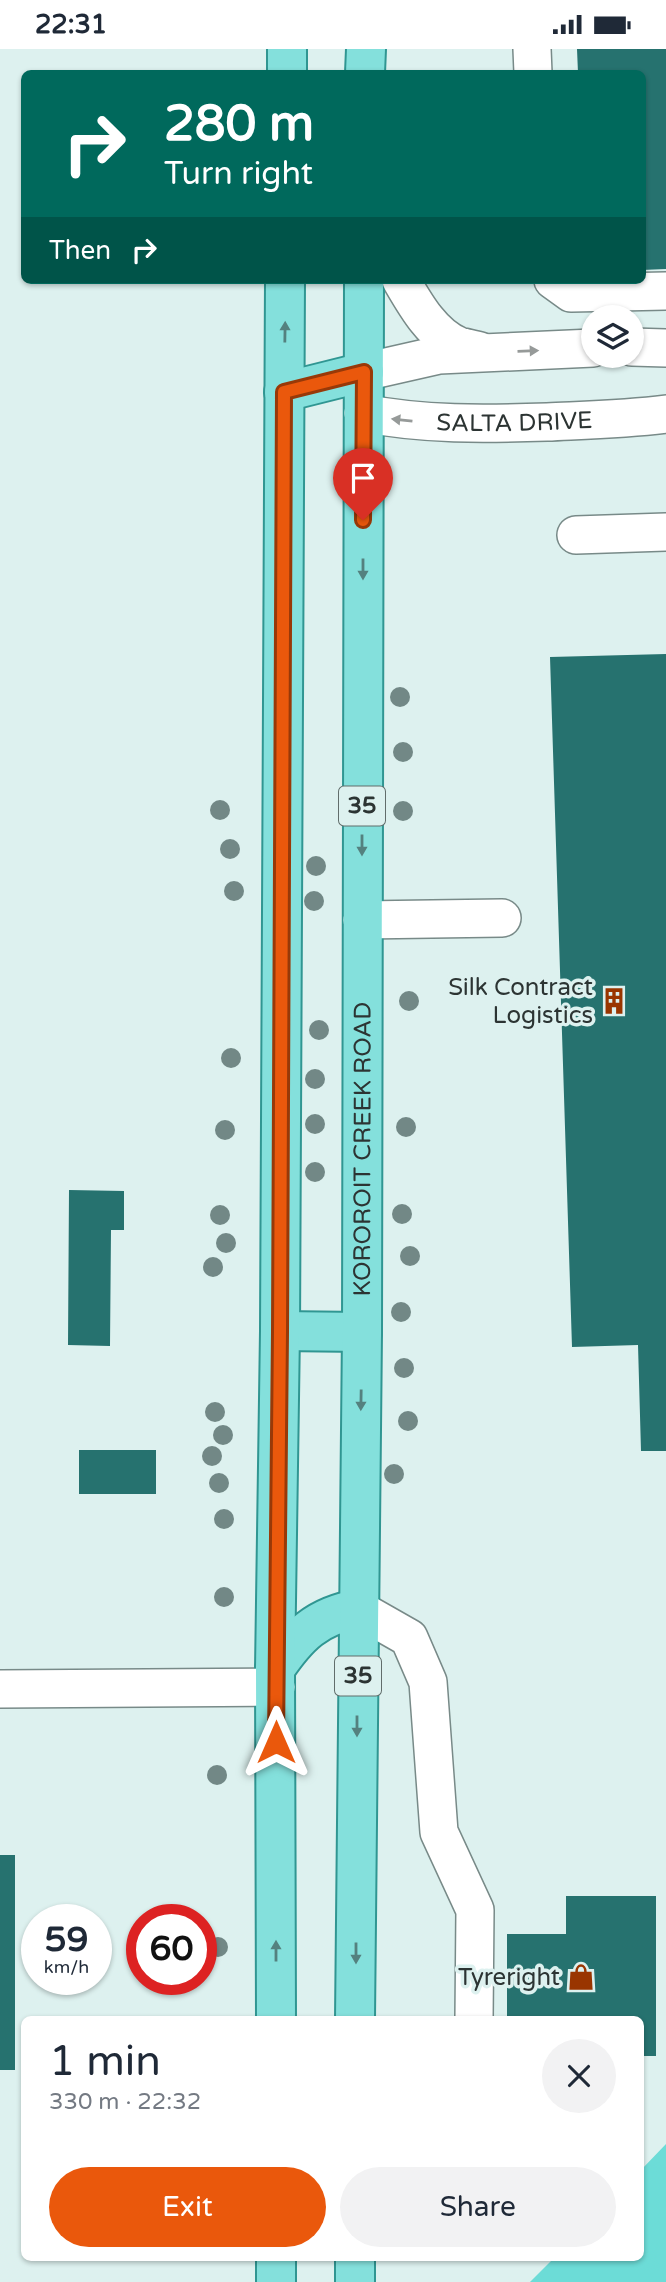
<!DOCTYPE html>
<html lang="en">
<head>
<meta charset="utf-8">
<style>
	body { margin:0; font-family:"Varela Round",sans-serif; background:#f2f2f3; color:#1f2937; height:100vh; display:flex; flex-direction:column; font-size:26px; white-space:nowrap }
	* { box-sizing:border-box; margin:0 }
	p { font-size:23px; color:#747a83 }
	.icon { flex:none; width:38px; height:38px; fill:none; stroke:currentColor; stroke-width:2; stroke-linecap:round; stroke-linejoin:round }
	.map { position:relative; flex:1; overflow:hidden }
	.side { position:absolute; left:21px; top:1967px; width:623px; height:245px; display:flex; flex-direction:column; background:#fff; border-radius:10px; box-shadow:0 2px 5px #0004 }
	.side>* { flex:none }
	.banner { position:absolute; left:21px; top:21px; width:625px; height:214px; border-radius:10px; box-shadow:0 2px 5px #0004; background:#00695c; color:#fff; overflow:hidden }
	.buttons { position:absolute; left:581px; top:256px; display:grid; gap:14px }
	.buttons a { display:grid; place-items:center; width:63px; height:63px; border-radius:50%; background:#fff; box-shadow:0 2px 5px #0004; font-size:35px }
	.speed { position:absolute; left:21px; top:1855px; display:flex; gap:14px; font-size:35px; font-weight:700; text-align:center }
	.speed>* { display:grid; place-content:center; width:91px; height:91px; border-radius:50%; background:#fff; box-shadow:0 2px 5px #0004; line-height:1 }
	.speed small { font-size:18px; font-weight:400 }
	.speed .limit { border:10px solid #d22; background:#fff; color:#111 }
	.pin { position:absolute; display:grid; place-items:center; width:60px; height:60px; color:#fff; margin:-72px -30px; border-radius:50% 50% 50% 0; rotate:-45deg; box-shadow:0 0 7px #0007 }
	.pin .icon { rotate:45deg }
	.me { position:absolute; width:77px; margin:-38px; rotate:0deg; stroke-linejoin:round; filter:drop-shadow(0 0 5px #0008) }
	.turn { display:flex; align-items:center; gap:24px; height:147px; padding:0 28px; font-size:32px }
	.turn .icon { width:91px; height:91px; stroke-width:2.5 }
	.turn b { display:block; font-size:49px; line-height:60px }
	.then { display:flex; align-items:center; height:66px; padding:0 28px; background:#0003; gap:14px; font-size:26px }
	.round { display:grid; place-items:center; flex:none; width:74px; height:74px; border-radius:37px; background:#f2f2f3 }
	.summary { display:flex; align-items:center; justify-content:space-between; height:119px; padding:0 28px }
	h1 { font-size:42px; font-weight:600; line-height:52px }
	.button { display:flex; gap:14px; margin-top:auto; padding:14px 28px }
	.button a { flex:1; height:80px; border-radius:42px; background:#ea580c; color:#fff; font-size:28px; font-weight:600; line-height:80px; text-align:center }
	.button a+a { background:#f2f2f3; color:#1f2937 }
	.status { display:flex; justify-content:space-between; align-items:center; height:49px; padding:0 35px; background:#fff; direction:ltr }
	.status svg { height:19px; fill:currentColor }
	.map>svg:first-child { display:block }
	.green { fill:#6cdcd7 }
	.building { fill:#26726f }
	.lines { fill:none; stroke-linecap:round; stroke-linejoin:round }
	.minor-casing { stroke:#788a88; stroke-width:40 }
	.major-casing { stroke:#309692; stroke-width:42 }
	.minor { stroke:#fff; stroke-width:37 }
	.major { stroke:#84e0dc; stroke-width:38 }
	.tree { fill:#728886 }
	.oneway { fill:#54817f }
	.oneway2 { fill:#969a99 }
	.route-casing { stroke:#983908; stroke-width:18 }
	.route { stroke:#ea580c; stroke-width:12 }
	.labels { text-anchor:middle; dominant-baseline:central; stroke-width:7; stroke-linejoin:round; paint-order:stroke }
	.shield { fill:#ddf1ef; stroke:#616d6b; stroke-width:2 }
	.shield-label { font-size:23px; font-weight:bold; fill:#2c3433 }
	.street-label { font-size:24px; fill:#2c3433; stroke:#ddf1ef }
	.poi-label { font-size:24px; fill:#2c3433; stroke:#ddf1ef; text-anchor:end }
</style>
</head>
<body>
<div class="status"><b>22:31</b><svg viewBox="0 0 49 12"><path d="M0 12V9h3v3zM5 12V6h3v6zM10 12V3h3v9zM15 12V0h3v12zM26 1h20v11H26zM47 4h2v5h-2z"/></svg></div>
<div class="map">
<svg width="666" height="2233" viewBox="0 0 666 2233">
	<rect width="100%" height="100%" fill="#ddf1ef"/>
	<polygon class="green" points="666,2095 666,2233 530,2233 554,2209 640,2208 641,2121"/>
	<g class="building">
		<polygon points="577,0 666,0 666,220 642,221 642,24 578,24"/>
		<polygon points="666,605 666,1402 641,1402 638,1296 572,1298 550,608"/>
		<polygon points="69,1141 124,1142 124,1181 111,1181 110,1297 68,1296"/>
		<rect x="79" y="1401" width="77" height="44"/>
		<rect x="0" y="1806" width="15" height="215"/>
		<polygon points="566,1847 656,1847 656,2007 640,2007 640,1970 507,1970 507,1885 566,1885"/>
	</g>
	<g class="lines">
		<defs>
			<g id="minor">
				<polyline points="532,0 533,24"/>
				<path d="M401,231C415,255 432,286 459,297C466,299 474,300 480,302"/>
				<polyline points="553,231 571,244 666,242"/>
				<polyline points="632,298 666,299"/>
				<polyline points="364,323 439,306 593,299"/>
				<path id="s1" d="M363,364C424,376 484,375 547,373C587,371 626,370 666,365"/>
				<polyline points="576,486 666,483"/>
				<polyline points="362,871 502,869"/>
				<polyline points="358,1560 409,1589 428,1633 439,1783 475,1861 474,1970"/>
				<polyline points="0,1640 276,1638"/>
			</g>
			<g id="major">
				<polyline points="287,24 287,0"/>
				<polyline points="365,24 366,0"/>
				<polyline points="284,343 364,323"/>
				<polyline points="280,1282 362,1283"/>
				<path d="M275,1620C298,1586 317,1567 358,1560"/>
				<polyline points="276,1970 275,1620 280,1282 285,231"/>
				<path id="s2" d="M355,1970L362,1283L364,231"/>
				<polyline points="276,2233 276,2208"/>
				<polyline points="355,2233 355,2208"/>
			</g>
		</defs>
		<use href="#minor" class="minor-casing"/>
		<use href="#major" class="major-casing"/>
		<use href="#minor" class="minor"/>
		<use href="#major" class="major"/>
	</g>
	<g class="tree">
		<circle cx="400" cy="648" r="10"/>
		<circle cx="403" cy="703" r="10"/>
		<circle cx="220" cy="761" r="10"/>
		<circle cx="403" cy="762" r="10"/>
		<circle cx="230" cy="800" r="10"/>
		<circle cx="316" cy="817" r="10"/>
		<circle cx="234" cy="842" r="10"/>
		<circle cx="314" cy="852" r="10"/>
		<circle cx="409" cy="952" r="10"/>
		<circle cx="319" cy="981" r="10"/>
		<circle cx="231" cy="1009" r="10"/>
		<circle cx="315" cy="1030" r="10"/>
		<circle cx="315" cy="1075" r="10"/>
		<circle cx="406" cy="1078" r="10"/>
		<circle cx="225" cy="1081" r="10"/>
		<circle cx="315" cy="1123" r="10"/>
		<circle cx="402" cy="1165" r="10"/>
		<circle cx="220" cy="1166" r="10"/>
		<circle cx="226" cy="1194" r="10"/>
		<circle cx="410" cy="1207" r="10"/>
		<circle cx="213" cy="1218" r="10"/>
		<circle cx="401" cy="1263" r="10"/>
		<circle cx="404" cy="1319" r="10"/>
		<circle cx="215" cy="1363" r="10"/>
		<circle cx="408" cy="1372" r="10"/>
		<circle cx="223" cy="1386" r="10"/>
		<circle cx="212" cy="1407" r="10"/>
		<circle cx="394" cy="1425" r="10"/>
		<circle cx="219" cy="1434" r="10"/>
		<circle cx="224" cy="1470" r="10"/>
		<circle cx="224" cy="1548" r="10"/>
		<circle cx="217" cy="1726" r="10"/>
		<circle cx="218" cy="1898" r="10"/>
	</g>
	<defs><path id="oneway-solid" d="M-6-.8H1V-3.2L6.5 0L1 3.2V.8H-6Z" transform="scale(1.75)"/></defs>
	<g class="oneway">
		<use href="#oneway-solid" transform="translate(285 283) rotate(-89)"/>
		<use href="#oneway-solid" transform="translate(363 520) rotate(90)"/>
		<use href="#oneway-solid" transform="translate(362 796) rotate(90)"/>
		<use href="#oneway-solid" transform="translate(361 1351) rotate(91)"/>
		<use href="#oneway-solid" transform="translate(357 1677) rotate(90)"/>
		<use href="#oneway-solid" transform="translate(276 1902) rotate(-90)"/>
		<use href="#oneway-solid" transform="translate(356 1904) rotate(90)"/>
	</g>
	<g class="oneway2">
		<use href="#oneway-solid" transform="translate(528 302) rotate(-2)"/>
		<use href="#oneway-solid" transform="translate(402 371) rotate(-174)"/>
	</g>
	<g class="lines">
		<defs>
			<polyline id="route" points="276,1693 280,1283 284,343 364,323 363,471"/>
		</defs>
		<use href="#route" class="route-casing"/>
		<use href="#route" class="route"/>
	</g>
	<defs>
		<symbol id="building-bare" viewBox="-9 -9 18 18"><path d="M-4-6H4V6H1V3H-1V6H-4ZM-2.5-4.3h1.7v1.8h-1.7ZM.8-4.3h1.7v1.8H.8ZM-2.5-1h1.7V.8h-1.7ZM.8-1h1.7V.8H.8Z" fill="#993500" stroke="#ddf1ef" stroke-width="2.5" paint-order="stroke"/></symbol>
		<symbol id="shop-bare" viewBox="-9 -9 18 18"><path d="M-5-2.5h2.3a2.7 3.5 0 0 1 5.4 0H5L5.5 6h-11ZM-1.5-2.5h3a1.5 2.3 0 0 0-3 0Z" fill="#993500" stroke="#ddf1ef" stroke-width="2.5" paint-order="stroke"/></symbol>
	</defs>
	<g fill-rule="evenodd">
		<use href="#building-bare" x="595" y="933" width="38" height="38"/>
		<use href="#shop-bare" x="562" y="1909" width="38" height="38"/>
	</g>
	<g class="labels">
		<g class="shield">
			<rect x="339" y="737.5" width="46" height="39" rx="5"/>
			<rect x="335" y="1607.5" width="46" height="39" rx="5"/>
		</g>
		<g class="shield-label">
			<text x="362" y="757">35</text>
			<text x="358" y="1627">35</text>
		</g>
		<g class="street-label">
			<text stroke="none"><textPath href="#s1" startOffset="152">SALTA DRIVE</textPath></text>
			<text stroke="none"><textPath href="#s2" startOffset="870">KOROROIT CREEK ROAD</textPath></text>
		</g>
		<g class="poi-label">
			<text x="593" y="938">Silk Contract<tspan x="593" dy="28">Logistics</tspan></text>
			<text x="560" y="1928">Tyreright</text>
		</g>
	</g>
</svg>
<div class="buttons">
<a><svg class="icon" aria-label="layers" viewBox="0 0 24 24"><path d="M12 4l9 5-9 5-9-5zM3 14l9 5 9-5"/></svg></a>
</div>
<div class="speed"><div>59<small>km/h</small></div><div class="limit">60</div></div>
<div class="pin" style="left:363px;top:471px;background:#d93025"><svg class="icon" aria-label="arrive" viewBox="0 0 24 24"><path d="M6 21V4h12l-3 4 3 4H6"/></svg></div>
<svg class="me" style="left:276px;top:1693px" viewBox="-20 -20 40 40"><path d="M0-17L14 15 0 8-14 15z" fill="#ea580c" stroke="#fff" stroke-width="4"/></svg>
<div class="banner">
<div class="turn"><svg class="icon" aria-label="right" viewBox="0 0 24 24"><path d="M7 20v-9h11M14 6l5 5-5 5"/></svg><div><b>280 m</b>Turn right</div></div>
<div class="then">Then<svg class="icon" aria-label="right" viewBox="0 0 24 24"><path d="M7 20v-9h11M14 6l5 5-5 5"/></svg></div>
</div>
<section class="side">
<div class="summary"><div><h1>1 min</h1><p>330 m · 22:32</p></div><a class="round"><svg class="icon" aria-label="close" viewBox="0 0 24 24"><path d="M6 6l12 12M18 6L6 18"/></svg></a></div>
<div class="button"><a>Exit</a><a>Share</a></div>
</section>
</div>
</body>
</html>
